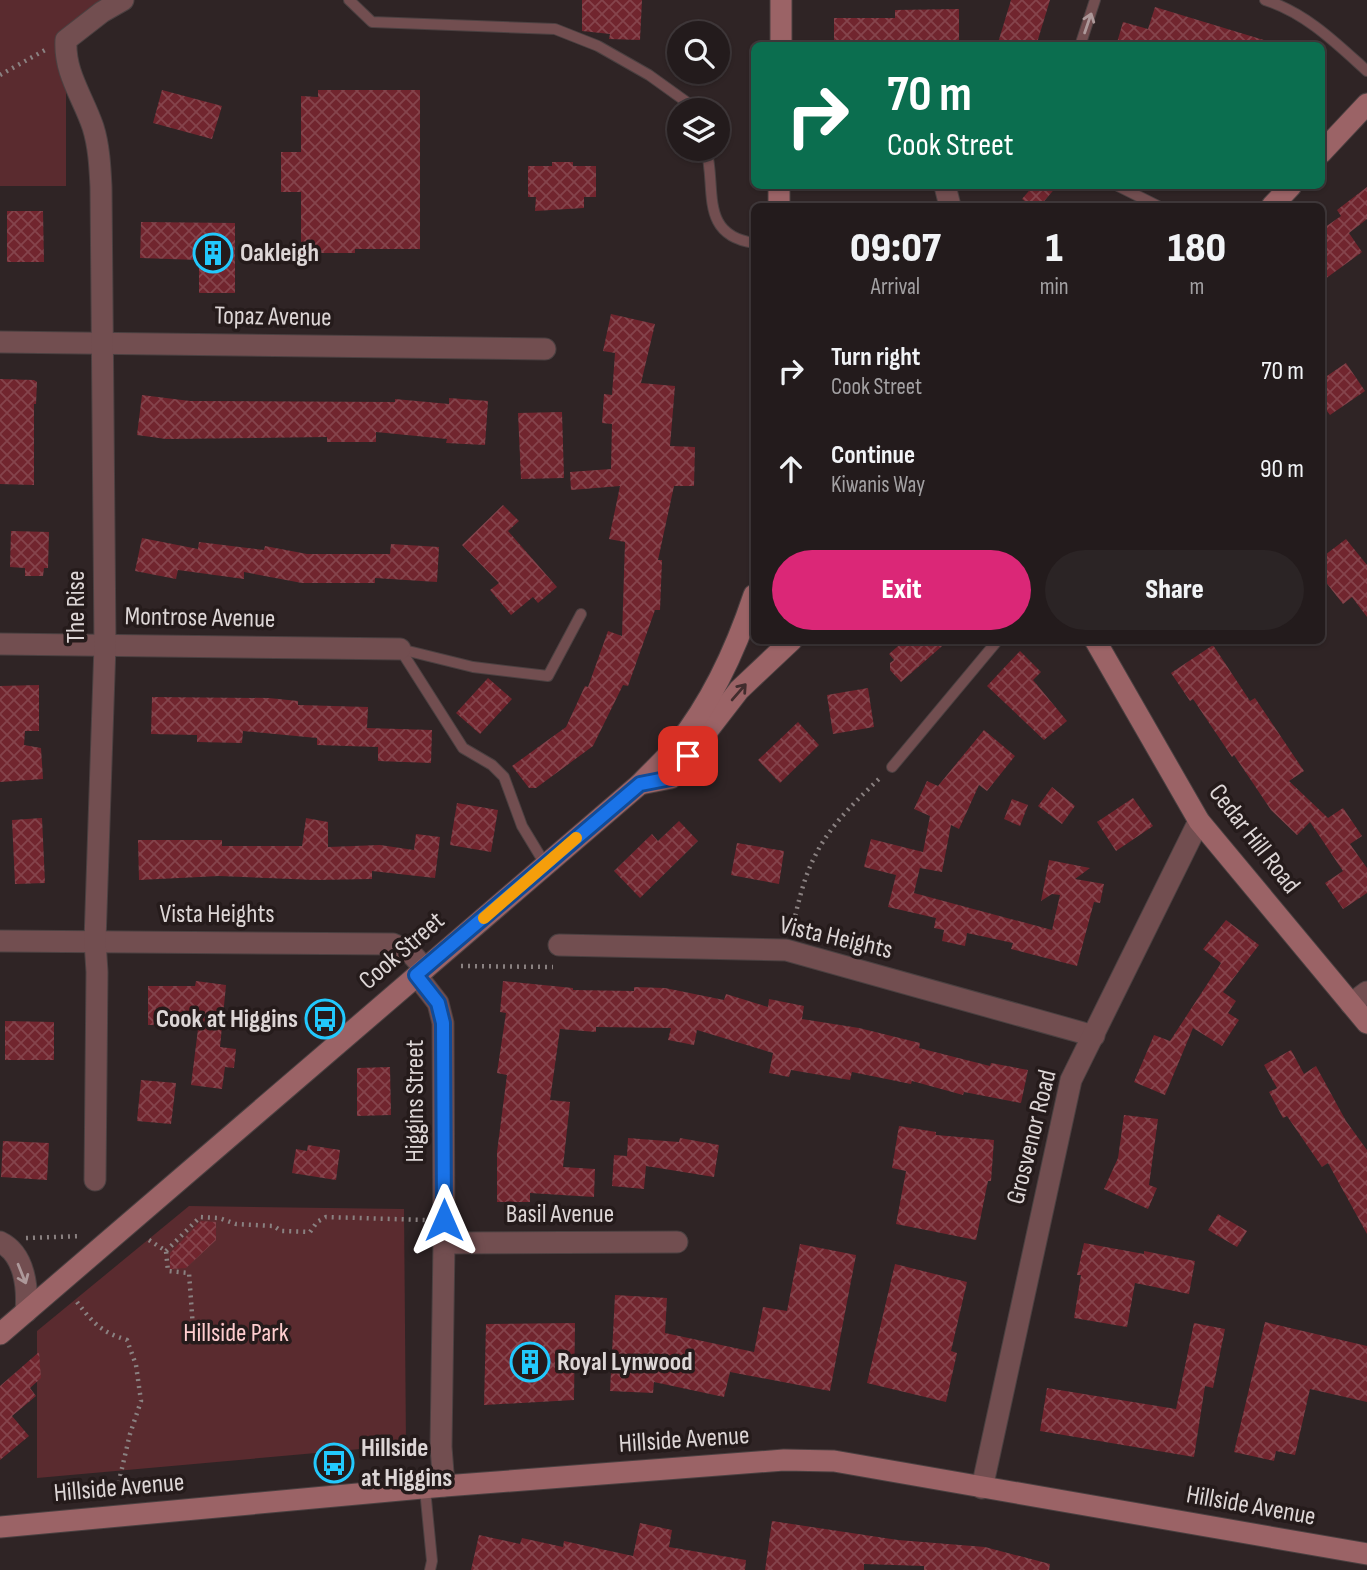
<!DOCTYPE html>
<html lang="en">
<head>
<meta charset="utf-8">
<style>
	body { margin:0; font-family:"Sofia Sans Condensed",sans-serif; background:#2b2425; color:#f1f3f6; height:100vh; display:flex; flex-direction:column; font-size:26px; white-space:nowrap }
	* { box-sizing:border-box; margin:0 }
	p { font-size:23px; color:#a3a1a3 }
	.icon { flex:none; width:38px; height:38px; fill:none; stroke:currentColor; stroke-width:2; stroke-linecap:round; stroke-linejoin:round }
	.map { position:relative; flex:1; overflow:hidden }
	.drawer { position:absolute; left:751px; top:203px; width:574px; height:441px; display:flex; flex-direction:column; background:#231b1c; border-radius:10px; box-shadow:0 2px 5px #0004,0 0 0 2px #40393b }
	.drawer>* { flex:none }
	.hud { position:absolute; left:751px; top:42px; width:574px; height:147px; border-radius:10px; box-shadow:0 2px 5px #0004,0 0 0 2px #40393b; background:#0b6e4f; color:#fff; overflow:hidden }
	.fabs { position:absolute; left:667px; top:21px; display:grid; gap:14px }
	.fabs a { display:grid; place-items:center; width:63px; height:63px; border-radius:50%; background:#231b1c; box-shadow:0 2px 5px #0004,0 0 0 2px #40393b; font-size:35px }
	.pin { position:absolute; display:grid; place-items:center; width:60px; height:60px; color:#fff; margin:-30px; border-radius:14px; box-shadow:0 4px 10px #0006 }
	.me { position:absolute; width:77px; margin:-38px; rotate:0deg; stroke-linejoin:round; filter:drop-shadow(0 0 5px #0008) }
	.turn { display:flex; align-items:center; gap:24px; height:147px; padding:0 21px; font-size:32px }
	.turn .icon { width:91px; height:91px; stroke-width:2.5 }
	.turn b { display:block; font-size:49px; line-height:60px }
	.eta { display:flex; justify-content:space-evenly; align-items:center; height:119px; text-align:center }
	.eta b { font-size:42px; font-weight:800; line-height:49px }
	.action { display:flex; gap:14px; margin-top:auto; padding:14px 21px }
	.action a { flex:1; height:80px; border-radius:42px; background:#db2777; color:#fff; font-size:28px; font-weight:800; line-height:80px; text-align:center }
	.action a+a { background:#2b2425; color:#f1f3f6 }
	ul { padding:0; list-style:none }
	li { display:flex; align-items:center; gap:21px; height:98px; padding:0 21px }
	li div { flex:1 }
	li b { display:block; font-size:26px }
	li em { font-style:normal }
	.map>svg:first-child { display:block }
	.green { fill:#5a2b2f }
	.building { fill:url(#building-cross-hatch) }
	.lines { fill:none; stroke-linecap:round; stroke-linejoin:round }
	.lane-casing { stroke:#4b4041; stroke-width:12 }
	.street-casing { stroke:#4b4041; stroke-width:23 }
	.secondary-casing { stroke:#4b4041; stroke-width:23 }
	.path { stroke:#8a8181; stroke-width:4.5; stroke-dasharray:2 5; stroke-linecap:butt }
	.lane { stroke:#724e50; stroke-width:10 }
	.street { stroke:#724e50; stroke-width:21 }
	.secondary { stroke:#9b6366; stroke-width:21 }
	.oneway { stroke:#ad999a }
	.oneway2 { stroke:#422d2e }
	.route-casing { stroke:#114b97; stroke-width:18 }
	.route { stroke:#1a73e8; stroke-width:12 }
	.slow { stroke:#f59e0b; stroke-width:12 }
	.labels { text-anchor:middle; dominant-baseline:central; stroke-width:7; stroke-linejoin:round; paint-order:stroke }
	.poi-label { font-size:26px; font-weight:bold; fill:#ddd6d6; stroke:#251b1b; text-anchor:start }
	.street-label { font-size:26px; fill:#ddd6d6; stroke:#251b1b }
	.park-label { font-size:26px; fill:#fecdcf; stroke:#251b1b }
</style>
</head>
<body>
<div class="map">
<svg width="1367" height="1570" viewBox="0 0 1367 1570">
	<defs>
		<pattern id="building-cross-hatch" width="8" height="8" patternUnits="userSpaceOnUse" patternTransform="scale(1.75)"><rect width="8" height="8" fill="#71252e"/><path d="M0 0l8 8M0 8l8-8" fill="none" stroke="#85444c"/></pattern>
	</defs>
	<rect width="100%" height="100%" fill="#2f2425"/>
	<g class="green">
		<polygon points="0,0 125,0 66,35 66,186 0,186"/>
		<polygon points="189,1206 404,1209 406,1445 37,1478 37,1331"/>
	</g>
	<g class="building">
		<polygon points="582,0 642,0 640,40 609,39 610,34 582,31"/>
		<polygon points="1011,0 1050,0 1036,46 997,46"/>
		<polygon points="1155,7 1267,41 1267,46 1116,46 1123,22 1148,29"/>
		<polygon points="959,9 959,46 834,46 834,18 895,18 895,10"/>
		<polygon points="162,90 222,106 212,139 153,123"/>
		<polygon points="318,90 420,90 420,249 355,249 355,253 301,253 301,192 281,192 281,152 301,152 301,96 318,97"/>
		<polygon points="552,162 573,162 573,166 596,166 596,197 584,197 584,208 535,211 536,197 528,197 528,166 552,166"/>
		<polygon points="1033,186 1057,186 1040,206 1031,206 1022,199"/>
		<polygon points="1367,187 1367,219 1349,233 1362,252 1321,282 1321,230 1341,216 1337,210"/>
		<polygon points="7,211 43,211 44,262 7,262"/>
		<polygon points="141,222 235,223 235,293 199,293 199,260 140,258"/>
		<polygon points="611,314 655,324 641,383 675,386 670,446 695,447 694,486 674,486 658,560 662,560 660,610 655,610 628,686 623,685 593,746 536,788 529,788 512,766 566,727 585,686 588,687 608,631 622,636 625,542 609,539 620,486 571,490 570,472 611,469 612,424 602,423 604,394 612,395 615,353 603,351"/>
		<polygon points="1346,363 1365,391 1330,415 1321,403 1321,380"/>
		<polygon points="0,379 34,380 37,382 36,404 34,404 34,485 0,484"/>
		<polygon points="142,395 190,401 395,402 395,399 449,404 449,398 488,401 485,445 446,443 447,439 376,432 376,442 327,442 327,437 166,439 137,435"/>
		<polygon points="562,412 564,478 521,479 518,413"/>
		<polygon points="503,505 519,521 508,531 557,587 538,603 533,597 511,615 490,590 499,583 462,545"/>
		<polygon points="11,531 49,532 48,568 44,568 43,576 25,576 25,568 10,567"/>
		<polygon points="142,538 198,549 199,542 264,550 265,546 307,554 390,554 391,544 439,547 437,582 375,578 375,583 302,583 244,572 244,579 178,570 176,579 135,571"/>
		<polygon points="1346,539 1367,565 1367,617 1352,597 1343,604 1321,576 1321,558"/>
		<polygon points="905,640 949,640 901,682 890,670 890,663 894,660 889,654"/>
		<polygon points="1213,645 1250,701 1255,698 1304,771 1289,781 1328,818 1343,808 1362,836 1350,844 1367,868 1367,893 1343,909 1325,883 1343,871 1310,822 1297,835 1271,810 1234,755 1232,757 1193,699 1190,701 1171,673"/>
		<polygon points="1020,651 1041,672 1033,680 1067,721 1044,740 987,686"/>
		<polygon points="488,678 512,699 480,734 456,713"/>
		<polygon points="39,685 39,731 25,731 24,745 41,748 43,779 0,782 0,686"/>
		<polygon points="868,688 874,727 833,734 827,695"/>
		<polygon points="152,697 269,698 298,701 298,705 368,707 367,728 432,730 431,763 378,761 378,747 317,745 317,738 243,731 242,743 197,742 197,735 151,734"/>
		<polygon points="798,722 819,745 780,783 758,760"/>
		<polygon points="984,730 1015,756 987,791 979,785 959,829 951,825 942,872 920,868 922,859 914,893 1052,930 1060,895 1052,894 1041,901 1049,860 1090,868 1075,879 1104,884 1100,903 1094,902 1077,966 1011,949 1013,943 967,933 965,946 942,941 944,930 934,928 936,918 888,907 896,875 864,867 871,839 923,852 930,816 914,809 927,781 938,786"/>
		<polygon points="1052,787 1075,806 1062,824 1038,806"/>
		<polygon points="1133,798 1153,826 1116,851 1097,822"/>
		<polygon points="1012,799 1028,805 1020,826 1004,819"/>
		<polygon points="457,803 498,810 491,852 450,845"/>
		<polygon points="42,818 45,883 15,884 12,820"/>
		<polygon points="306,818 328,822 328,847 380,845 414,850 416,834 440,837 435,878 372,871 372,879 316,880 219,876 139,880 138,840 222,840 222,846 302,846"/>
		<polygon points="679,821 698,841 640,898 614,871 652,834 658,841"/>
		<polygon points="737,843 784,851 779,884 731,875"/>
		<polygon points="1226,920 1259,945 1223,992 1236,1001 1228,1013 1239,1020 1222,1046 1193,1028 1165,1095 1134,1082 1154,1035 1170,1041 1221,963 1203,949"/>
		<polygon points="196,981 226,985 220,1047 236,1049 234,1068 225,1067 222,1089 191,1085 198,1029 191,1028 192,1025 148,1025 148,986 195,986"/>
		<polygon points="503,981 573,988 573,990 634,991 634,987 665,988 724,1000 726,994 768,1007 769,999 804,1006 802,1019 859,1028 920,1043 919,1048 990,1066 991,1063 1028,1070 1021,1103 964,1092 963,1095 912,1081 911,1084 852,1072 850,1080 791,1070 789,1077 769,1073 773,1053 697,1030 694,1045 668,1040 671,1028 596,1027 596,1032 560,1029 550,1100 570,1102 563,1167 595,1169 594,1197 530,1193 530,1202 497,1202 497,1152 507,1075 497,1073 506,1013 500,1012"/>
		<polygon points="5,1021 54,1022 54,1060 5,1060"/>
		<polygon points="1291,1050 1304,1074 1316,1066 1346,1121 1367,1150 1367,1234 1328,1163 1322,1167 1287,1116 1283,1118 1269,1092 1277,1088 1264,1065"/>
		<polygon points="390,1067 391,1115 357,1116 357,1068"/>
		<polygon points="141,1080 176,1083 171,1124 137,1121"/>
		<polygon points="1124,1115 1158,1119 1149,1185 1157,1188 1148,1209 1104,1189 1118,1158"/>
		<polygon points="899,1126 936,1132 936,1135 994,1140 991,1181 988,1181 976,1240 896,1224 906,1171 892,1168"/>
		<polygon points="628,1138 679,1142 680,1138 719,1145 714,1177 646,1166 644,1189 612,1186 614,1155 627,1156"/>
		<polygon points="3,1141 49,1143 47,1180 1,1177"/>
		<polygon points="308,1145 340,1150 336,1180 292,1173 296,1149 307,1151"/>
		<polygon points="1218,1214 1247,1231 1237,1247 1208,1230"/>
		<polygon points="201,1221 216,1222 216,1240 186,1268 170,1269 170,1253"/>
		<polygon points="1084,1243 1144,1254 1144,1251 1195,1261 1189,1294 1135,1283 1127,1327 1074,1318 1081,1275 1077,1275"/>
		<polygon points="800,1244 856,1255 830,1391 730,1372 724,1397 654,1382 653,1393 610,1391 615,1295 667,1298 665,1333 754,1352 763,1307 787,1311"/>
		<polygon points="895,1264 967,1282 951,1351 957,1353 946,1402 867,1383"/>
		<polygon points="1265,1322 1367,1346 1367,1402 1310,1389 1295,1455 1276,1451 1274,1461 1234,1452"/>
		<polygon points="575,1323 574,1400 484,1405 486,1324"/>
		<polygon points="1194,1323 1225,1329 1213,1388 1205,1386 1194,1457 1040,1431 1047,1388 1176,1409"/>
		<polygon points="39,1352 41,1378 30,1388 36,1396 12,1416 29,1436 0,1460 0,1386"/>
		<polygon points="772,1521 898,1540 985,1547 1050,1564 1049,1570 924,1570 924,1566 864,1564 864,1570 765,1570"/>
		<polygon points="640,1523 672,1530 669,1547 746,1560 745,1570 471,1570 479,1535 520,1544 522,1538 563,1547 564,1541 633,1556"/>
	</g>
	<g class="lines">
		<defs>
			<g id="lane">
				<polyline points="349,0 372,22 555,29 598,46 649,75 688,103 691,110"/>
				<path d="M1265,0C1306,13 1336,43 1367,71"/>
				<polyline points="1080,46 1095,0"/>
				<path d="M706,149C717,187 698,235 754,243"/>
				<polyline points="1118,186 1158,206"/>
				<polyline points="400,649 463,748 492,765 504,777 522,826 545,864"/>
				<polyline points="400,649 473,667 548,676 581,614"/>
				<polyline points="892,767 998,640"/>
				<polyline points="425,1489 432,1561 430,1570"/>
			</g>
			<g id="street">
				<polyline points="945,186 950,206"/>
				<polyline points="0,342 545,349"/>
				<polyline points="0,644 400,649"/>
				<polyline points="0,941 393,944 409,951 425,969"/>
				<polyline points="559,945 786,950 1094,1036"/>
				<polyline points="417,976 438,1003 443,1023 444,1243 441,1447 444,1486"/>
				<polyline points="1351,1004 1367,992"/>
				<path d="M95,1180L97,972L95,941L105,645L101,187C100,167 99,146 93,127C83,97 64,73 66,40L102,12L123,0"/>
				<path d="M0,1242C25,1254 28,1288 26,1312"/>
				<polyline points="444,1243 677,1242"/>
				<polyline points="982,1488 1071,1080 1199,821"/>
			</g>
			<g id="secondary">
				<polyline points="781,46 781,0"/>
				<polyline points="1321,153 1367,104"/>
				<polyline points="779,206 779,186"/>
				<polyline points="1272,206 1291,186"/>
				<polyline points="1095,640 1199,821 1367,1023"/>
				<polyline points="640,784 671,778 739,690 792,640"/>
				<path d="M0,1334L640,784C652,771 666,759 677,745C713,700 736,649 754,595"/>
				<polyline points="0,1527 444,1486 784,1460 834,1461 1367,1554"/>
			</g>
		</defs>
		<use href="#lane" class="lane-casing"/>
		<use href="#street" class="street-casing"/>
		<use href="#secondary" class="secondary-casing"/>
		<g class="path">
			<polyline points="0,75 45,50"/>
			<path d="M792,929C798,905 803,879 815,856C830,825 856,801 881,777"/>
			<polyline points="461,966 553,967"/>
			<polyline points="26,1238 81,1236"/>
			<polyline points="149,1240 166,1251 168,1271 189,1273 193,1328"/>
			<polyline points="166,1251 200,1217 219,1218 236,1224 274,1226 281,1231 310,1232 317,1222 326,1217 425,1220"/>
			<path d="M77,1302C93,1323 101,1332 127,1340L136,1365L141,1401L130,1434L119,1481"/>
		</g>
		<use href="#lane" class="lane"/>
		<use href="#street" class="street"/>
		<use href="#secondary" class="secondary"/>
	</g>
	<defs><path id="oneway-shaft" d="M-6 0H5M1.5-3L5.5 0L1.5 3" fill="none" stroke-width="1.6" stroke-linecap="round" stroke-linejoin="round" transform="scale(1.75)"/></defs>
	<g class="oneway">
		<use href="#oneway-shaft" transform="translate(1088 23) rotate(-71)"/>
		<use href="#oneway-shaft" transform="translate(22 1274) rotate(68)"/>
	</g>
	<use class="oneway2" href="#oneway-shaft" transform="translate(739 692) rotate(-49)"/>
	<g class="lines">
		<defs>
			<polyline id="route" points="444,1220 443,1023 438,1003 416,975 640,784 671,778 688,756"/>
		</defs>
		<use href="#route" class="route-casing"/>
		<use href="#route" class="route"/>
		<polyline class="slow" points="484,918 576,838"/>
	</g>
	<defs>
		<symbol id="building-ring" viewBox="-11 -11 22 22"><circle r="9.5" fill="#251b1b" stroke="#22c9fd" stroke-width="1.5"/><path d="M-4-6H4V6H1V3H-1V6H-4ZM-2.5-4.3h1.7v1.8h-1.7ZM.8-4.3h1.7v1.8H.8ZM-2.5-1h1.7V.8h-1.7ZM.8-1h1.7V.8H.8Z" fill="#22c9fd"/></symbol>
		<symbol id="bus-ring" viewBox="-11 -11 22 22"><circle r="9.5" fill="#251b1b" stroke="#22c9fd" stroke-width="1.5"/><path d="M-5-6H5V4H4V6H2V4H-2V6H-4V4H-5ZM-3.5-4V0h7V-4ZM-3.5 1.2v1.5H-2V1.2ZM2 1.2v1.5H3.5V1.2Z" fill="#22c9fd"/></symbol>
	</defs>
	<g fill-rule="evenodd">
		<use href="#building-ring" x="191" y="231" width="44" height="44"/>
		<use href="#bus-ring" x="303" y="997" width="44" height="44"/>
		<use href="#building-ring" x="508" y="1340" width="44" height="44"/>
		<use href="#bus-ring" x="312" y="1441" width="44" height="44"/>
	</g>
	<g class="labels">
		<g class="poi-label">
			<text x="240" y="253">Oakleigh</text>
			<text x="298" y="1019" text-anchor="end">Cook at Higgins</text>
			<text x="557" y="1362">Royal Lynwood</text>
			<text x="361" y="1448">Hillside<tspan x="361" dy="30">at Higgins</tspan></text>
		</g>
		<g class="street-label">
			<text transform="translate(273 317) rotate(1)">Topaz Avenue</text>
			<text transform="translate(76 607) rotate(-90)">The Rise</text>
			<text transform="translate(200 618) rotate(1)">Montrose Avenue</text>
			<text transform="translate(1254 839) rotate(52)">Cedar Hill Road</text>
			<text x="217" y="914">Vista Heights</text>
			<text transform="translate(836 938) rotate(13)">Vista Heights</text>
			<text transform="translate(402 951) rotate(-41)">Cook Street</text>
			<text transform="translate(415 1101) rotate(-90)">Higgins Street</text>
			<text transform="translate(1032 1137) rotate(-76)">Grosvenor Road</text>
			<text x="560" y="1214">Basil Avenue</text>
			<text transform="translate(684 1440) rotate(-4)">Hillside Avenue</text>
			<text transform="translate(119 1488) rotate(-5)">Hillside Avenue</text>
			<text transform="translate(1251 1506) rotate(10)">Hillside Avenue</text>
		</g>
		<g class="park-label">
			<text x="236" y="1333">Hillside Park</text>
		</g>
	</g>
</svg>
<div class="fabs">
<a><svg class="icon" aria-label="search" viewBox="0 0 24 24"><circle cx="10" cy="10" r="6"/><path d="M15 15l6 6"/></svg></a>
<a><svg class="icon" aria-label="layers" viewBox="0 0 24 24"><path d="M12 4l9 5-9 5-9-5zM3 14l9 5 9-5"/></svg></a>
</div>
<div class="pin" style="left:688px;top:756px;background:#d93025"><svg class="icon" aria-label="arrive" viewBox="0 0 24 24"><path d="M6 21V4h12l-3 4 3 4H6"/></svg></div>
<svg class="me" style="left:444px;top:1220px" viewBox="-20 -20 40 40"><path d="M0-17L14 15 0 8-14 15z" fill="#1a73e8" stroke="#fff" stroke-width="4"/></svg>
<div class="hud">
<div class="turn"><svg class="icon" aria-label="right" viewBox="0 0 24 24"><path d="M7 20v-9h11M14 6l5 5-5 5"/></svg><div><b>70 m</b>Cook Street</div></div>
</div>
<section class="drawer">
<div class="eta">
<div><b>09:07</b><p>Arrival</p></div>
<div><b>1</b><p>min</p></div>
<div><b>180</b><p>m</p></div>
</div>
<ul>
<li><svg class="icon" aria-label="right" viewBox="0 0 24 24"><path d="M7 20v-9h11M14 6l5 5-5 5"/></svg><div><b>Turn right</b><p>Cook Street</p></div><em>70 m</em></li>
<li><svg class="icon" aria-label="ahead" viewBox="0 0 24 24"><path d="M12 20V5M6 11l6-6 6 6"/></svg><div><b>Continue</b><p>Kiwanis Way</p></div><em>90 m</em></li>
</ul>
<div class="action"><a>Exit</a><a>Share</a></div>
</section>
</div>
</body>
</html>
